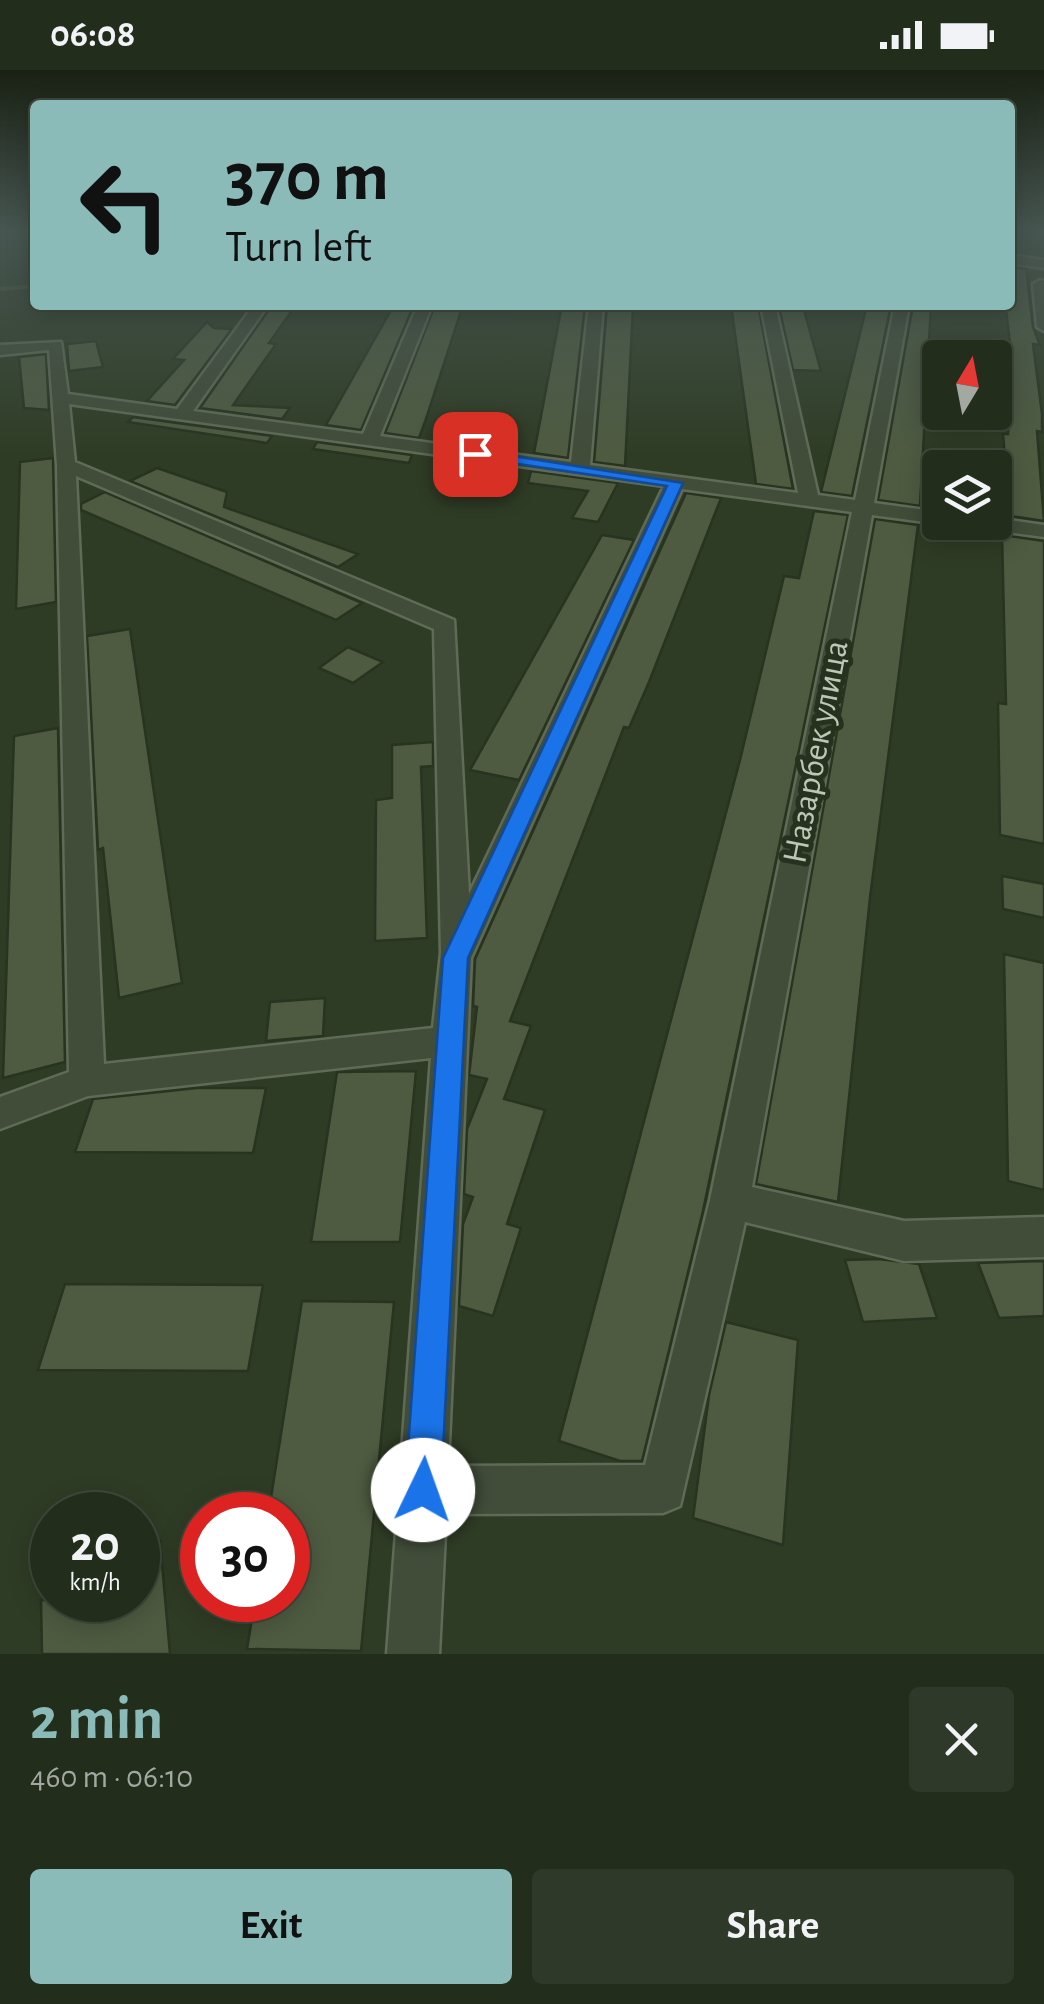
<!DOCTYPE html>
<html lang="en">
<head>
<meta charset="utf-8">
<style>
	body { margin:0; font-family:"Alegreya Sans",sans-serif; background:#2f3929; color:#f1f3f6; height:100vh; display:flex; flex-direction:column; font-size:38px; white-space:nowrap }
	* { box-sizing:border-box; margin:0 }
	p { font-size:32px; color:#a3a8a3 }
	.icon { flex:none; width:55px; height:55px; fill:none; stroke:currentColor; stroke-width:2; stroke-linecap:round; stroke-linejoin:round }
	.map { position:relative; height:1584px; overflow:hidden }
	.details { display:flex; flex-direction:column; background:#232d1c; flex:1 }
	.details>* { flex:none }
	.guide { position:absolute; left:30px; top:30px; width:985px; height:210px; border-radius:10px; box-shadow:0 5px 25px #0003,0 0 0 2px #40493b; background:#8bbbb9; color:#111; overflow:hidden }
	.needle { width:65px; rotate:10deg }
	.tools { position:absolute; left:922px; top:270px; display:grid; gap:20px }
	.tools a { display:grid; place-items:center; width:90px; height:90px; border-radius:10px; background:#232d1c; box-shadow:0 5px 25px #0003,0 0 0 2px #40493b; font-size:50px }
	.speed { position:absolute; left:30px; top:1422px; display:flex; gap:20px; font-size:50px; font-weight:700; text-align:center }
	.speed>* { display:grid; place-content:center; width:130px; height:130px; border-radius:50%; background:#232d1c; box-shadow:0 5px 25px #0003,0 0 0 2px #40493b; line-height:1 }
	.speed small { font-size:25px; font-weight:400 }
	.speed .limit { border:15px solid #d22; background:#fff; color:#111 }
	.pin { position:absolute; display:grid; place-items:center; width:85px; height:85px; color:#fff; margin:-42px; border-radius:20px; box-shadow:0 5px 15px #0006 }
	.me { position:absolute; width:110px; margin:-55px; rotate:3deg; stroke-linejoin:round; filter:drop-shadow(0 0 8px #0008) }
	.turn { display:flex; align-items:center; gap:35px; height:210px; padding:0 30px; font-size:45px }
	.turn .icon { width:130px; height:130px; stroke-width:2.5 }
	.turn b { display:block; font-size:70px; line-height:85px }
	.round { display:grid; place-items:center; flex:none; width:105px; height:105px; border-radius:10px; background:#2f3929 }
	.head { display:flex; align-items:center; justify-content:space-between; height:170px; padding:0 30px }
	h1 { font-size:60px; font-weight:700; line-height:75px; color:#8bbbb9 }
	.cta { display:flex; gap:20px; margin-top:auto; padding:20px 30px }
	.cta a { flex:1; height:115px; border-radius:10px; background:#8bbbb9; color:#111; font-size:40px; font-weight:700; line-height:115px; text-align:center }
	.cta a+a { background:#2f3929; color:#f1f3f6 }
	.status { display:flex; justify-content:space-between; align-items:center; height:70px; padding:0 50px; background:#232d1c; direction:ltr }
	.status svg { height:28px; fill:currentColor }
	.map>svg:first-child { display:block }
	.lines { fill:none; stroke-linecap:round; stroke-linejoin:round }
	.stream { stroke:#40562f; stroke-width:4 }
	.building { fill:#4e5b41; stroke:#283320; stroke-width:2.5 }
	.minor-casing { stroke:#5f6a57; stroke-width:5 }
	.minor { fill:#414c39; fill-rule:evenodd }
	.route { fill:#1a73e8; stroke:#114b97; stroke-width:2.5 }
	.labels { text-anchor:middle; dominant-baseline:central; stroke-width:10; stroke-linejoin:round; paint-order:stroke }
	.street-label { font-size:35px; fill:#bcc8b5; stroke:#26311e }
</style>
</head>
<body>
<div class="status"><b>06:08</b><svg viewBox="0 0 49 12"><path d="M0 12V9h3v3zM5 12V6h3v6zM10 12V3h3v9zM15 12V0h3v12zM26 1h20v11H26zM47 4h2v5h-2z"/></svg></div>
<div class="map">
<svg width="1044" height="1584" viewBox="0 0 1044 1584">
	<rect width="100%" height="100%" fill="#2f3c25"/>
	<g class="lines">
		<polyline class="stream" points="0,219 35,216"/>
	</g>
	<g class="building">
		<polygon points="1010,197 1026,199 1033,257 1040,275 1033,274 1042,344 1042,362 1037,361 1044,451 1010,446 1003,364 1008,364 1009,348 1004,272 1010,273 1006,239 1010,239"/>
		<polygon points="272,235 296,235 269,273 276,274 233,335 290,338 282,349 200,338"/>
		<polygon points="394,235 414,235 361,360 326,355"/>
		<polygon points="435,235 463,235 426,349 419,368 385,363"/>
		<polygon points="562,235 585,236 568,388 534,383"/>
		<polygon points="731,235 758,235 793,419 756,414"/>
		<polygon points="867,235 891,235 852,426 821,422"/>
		<polygon points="913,235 931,235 920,436 878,430"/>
		<polygon points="607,236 633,237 625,396 594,392"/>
		<polygon points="779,237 803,237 821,301 793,300"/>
		<polygon points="207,252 214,258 232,259 175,335 147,331 184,290 173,289"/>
		<polygon points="96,271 103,297 69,301 67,274"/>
		<polygon points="46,284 49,340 24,338 19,287"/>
		<polygon points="133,347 272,366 267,373 128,352"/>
		<polygon points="317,372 412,385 409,393 313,379"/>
		<polygon points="53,388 56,532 16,539 20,392"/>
		<polygon points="157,398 227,422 224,437 358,484 338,497 130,411"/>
		<polygon points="531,401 618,413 598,452 572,448 588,421 528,413"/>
		<polygon points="105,422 362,533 336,550 81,440 81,434"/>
		<polygon points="686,423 721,428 649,612 629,658 624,657 510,951 531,956 504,1029 545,1040 507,1154 521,1158 493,1246 459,1236 463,1154 473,1127 464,1124 467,1059 487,1009 469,1005 477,937 473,936 475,889"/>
		<polygon points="814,441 848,445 703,1141 642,1391 620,1391 559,1371 740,690 784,506 799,508"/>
		<polygon points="875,449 918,455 870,828 838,1132 756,1114"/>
		<polygon points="602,465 634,470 519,710 470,700"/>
		<polygon points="1002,465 1044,471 1044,774 1000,765 998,633 1006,634"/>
		<polygon points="130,559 182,913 119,928 103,778 98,780 87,566"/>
		<polygon points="348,577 383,592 353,613 319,598"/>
		<polygon points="58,658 65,992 3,1008 14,666"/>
		<polygon points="433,672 433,696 421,697 427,868 375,871 376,730 392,728 392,675"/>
		<polygon points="1002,806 1044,814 1044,848 1003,839"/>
		<polygon points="1004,884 1044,893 1044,1120 1008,1111"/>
		<polygon points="325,928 323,966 266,971 270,932"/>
		<polygon points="416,1001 400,1172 311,1172 337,1002"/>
		<polygon points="197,1018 266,1018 253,1083 75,1082 93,1029"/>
		<polygon points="879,1189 919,1194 937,1248 863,1252 845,1190"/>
		<polygon points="1044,1191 1044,1246 999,1248 978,1193"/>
		<polygon points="65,1214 263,1215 248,1301 38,1300"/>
		<polygon points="302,1231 394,1232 361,1581 247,1579 255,1530 288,1530 288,1440 269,1440"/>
		<polygon points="726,1252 798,1270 783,1475 693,1448 709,1325"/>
		<polygon points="160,1471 170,1584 42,1584 41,1530 138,1530 138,1479"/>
	</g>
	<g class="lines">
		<defs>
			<g id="minor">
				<polygon points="1010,185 1044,190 1044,198 1010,193"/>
				<polygon points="1040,210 1044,211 1044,261 1037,257 1033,214"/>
				<path d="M254,235H268L193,341L363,364L418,235H432L380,366L571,392L589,235H603L590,395L798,423L761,235H775L818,425L855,430L895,235H909L874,433L940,442V452H946L940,454L872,445L752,1117L904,1151L1044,1147V1187L904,1191L745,1152L680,1436L663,1443L446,1444L439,1584H387L431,988L88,1026L0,1059V1027L69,1002L57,395L49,280L0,285V275L61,272L68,324L177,339ZM69,334L664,416L469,824L454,550L75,392ZM76,406L434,559L441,883L433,958L104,994ZM682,419L852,442L710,1130L645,1395L448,1396L471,888Z"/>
				<polygon points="995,448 1044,455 1044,467 976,458 966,452 995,452"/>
			</g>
		</defs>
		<use href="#minor" class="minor-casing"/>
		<use href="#minor" class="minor"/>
	</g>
	<linearGradient id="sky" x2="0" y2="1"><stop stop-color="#1a2114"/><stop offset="0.42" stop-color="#475651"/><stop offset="1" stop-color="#475651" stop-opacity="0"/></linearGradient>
	<rect width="1044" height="383" fill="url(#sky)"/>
	<polygon class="route" points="475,380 683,413 468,888 441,1420 436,1433 423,1438 410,1433 405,1420 443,888 667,416 470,387"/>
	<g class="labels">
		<g class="street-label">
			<text transform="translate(816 682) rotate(-79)">Назарбек улица</text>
		</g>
	</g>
</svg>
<div class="tools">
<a><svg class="needle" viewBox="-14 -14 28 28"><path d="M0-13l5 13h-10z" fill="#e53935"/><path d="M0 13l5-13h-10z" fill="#a3a8a3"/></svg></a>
<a><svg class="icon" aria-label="layers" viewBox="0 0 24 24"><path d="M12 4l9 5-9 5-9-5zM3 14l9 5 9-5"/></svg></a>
</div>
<div class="speed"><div>20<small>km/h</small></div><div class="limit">30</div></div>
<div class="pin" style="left:475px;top:384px;background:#d93025"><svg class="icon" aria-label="arrive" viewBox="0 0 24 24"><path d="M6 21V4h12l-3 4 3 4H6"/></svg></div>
<svg class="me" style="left:423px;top:1420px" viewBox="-20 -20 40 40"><circle r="19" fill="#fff"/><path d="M0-13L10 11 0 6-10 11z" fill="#1a73e8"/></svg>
<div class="guide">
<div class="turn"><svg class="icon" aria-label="left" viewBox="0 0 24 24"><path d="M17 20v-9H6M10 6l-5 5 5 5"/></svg><div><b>370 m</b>Turn left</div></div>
</div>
</div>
<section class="details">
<div class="head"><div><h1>2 min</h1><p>460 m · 06:10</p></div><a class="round"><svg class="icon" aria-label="close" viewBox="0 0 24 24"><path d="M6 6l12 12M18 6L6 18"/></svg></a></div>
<div class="cta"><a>Exit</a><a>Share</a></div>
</section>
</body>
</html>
